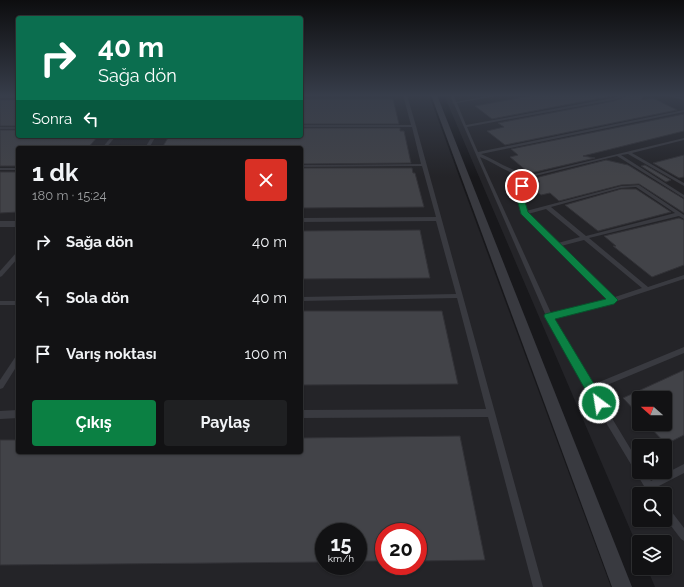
<!DOCTYPE html>
<html lang="tr">
<head>
<meta charset="utf-8">
<style>
	body { margin:0; font-family:Raleway,sans-serif; background:#1f2022; color:#f1f3f6; height:100vh; display:flex; flex-direction:column; font-size:15px; white-space:nowrap }
	* { box-sizing:border-box; margin:0 }
	p { font-size:13px; color:#9c9ea0 }
	.icon { flex:none; width:22px; height:22px; fill:none; stroke:currentColor; stroke-width:2; stroke-linecap:round; stroke-linejoin:round }
	.map { position:relative; flex:1; overflow:hidden }
	.details { position:absolute; left:16px; top:146px; width:287px; height:308px; display:flex; flex-direction:column; background:#121214; border-radius:4px; box-shadow:0 1px 3px #0004,0 0 0 1px #313234 }
	.details>* { flex:none }
	.banner { position:absolute; left:16px; top:16px; width:287px; height:122px; border-radius:4px; box-shadow:0 1px 3px #0004,0 0 0 1px #313234; background:#0b6e4f; color:#fff; overflow:hidden }
	.needle { width:26px; rotate:291deg }
	.controls { position:absolute; left:632px; top:391px; display:grid; gap:8px }
	.controls a { display:grid; place-items:center; width:40px; height:40px; border-radius:4px; background:#121214; box-shadow:0 1px 3px #0004,0 0 0 1px #313234; font-size:20px }
	.speed { position:absolute; left:315px; top:523px; display:flex; gap:8px; font-size:20px; font-weight:700; text-align:center }
	.speed>* { display:grid; place-content:center; width:52px; height:52px; border-radius:50%; background:#121214; box-shadow:0 1px 3px #0004,0 0 0 1px #313234; line-height:1 }
	.speed small { font-size:10px; font-weight:400 }
	.speed .limit { border:6px solid #d22; background:#fff; color:#111 }
	.pin { position:absolute; display:grid; place-items:center; width:34px; height:34px; color:#fff; margin:-17px; border:2px solid #fff; border-radius:50%; box-shadow:0 1px 4px #0007 }
	.me { position:absolute; width:44px; margin:-22px; rotate:329deg; stroke-linejoin:round; filter:drop-shadow(0 0 3px #0008) }
	.turn { display:flex; align-items:center; gap:14px; height:84px; padding:0 16px; font-size:18px }
	.turn .icon { width:52px; height:52px; stroke-width:2.5 }
	.turn b { display:block; font-size:28px; line-height:34px }
	.then { display:flex; align-items:center; height:38px; padding:0 16px; background:#0003; gap:8px; font-size:15px }
	.round { display:grid; place-items:center; flex:none; width:42px; height:42px; border-radius:4px; background:#1f2022 }
	.headline { display:flex; align-items:center; justify-content:space-between; height:68px; padding:0 16px }
	h1 { font-size:24px; font-weight:700; line-height:30px }
	.action { display:flex; gap:8px; margin-top:auto; padding:8px 16px }
	.action a { flex:1; height:46px; border-radius:4px; background:#0b8043; color:#fff; font-size:16px; font-weight:700; line-height:46px; text-align:center }
	.action a+a { background:#1f2022; color:#f1f3f6 }
	ul { padding:0; list-style:none }
	li { display:flex; align-items:center; gap:12px; height:56px; padding:0 16px }
	li div { flex:1 }
	li b { display:block; font-size:15px }
	li em { font-style:normal }
	.map>svg:first-child { display:block }
	.built { fill:#242428; fill-rule:evenodd }
	.building { fill:#424348; stroke:#323237 }
	.lines { fill:none; stroke-linecap:round; stroke-linejoin:round }
	.service { fill:#393a40; fill-rule:evenodd }
	.minor { fill:#393a40; fill-rule:evenodd }
	.route { fill:#0b8043; stroke:#07532c }
</style>
</head>
<body>
<div class="map">
<svg width="684" height="587" viewBox="0 0 684 587">
	<rect width="100%" height="100%" fill="#18181b"/>
	<g class="built">
		<path d="M0,95H18V136H301V95H429L611,587H0ZM18,148H301V452H18ZM324,532H358V566H324ZM384,532H418V566H384Z"/>
		<path d="M444,95H684V587H655L647,568H665V542H639V550ZM639,398H665V424H639ZM639,446H665V472H639ZM639,494H665V520H639Z"/>
	</g>
	<g class="building">
		<polygon points="535,95 617,95 492,119 475,106"/>
		<polygon points="629,95 642,95 642,100 653,98 677,110 505,145 487,131 504,127 498,123 614,101"/>
		<polygon points="301,99 393,99 399,124 301,124"/>
		<rect x="0" y="100" width="18" height="26"/>
		<polygon points="684,114 684,131 583,156 595,158 535,172 528,172 510,157 518,155 511,149"/>
		<polygon points="301,128 400,128 400,131 404,131 411,163 301,164 301,148 162,148 169,136 301,136"/>
		<polygon points="0,130 18,130 18,136 98,136 88,148 18,148 18,166 0,166"/>
		<polygon points="684,155 684,177 679,178 653,163"/>
		<polygon points="606,160 628,165 684,199 684,213 639,184 621,185 559,201 550,193 541,195 528,185 540,182 535,178"/>
		<polygon points="645,165 671,180 666,182 641,166"/>
		<polygon points="301,168 412,168 413,173 415,173 424,207 301,208"/>
		<polygon points="0,172 18,172 18,212 0,213"/>
		<polygon points="621,189 636,189 671,212 598,231 565,205"/>
		<polygon points="679,218 684,220 684,265 652,277 613,246 616,246 604,236"/>
		<polygon points="420,230 430,278 301,279 301,231"/>
		<polygon points="301,311 442,311 458,384 301,385"/>
		<polygon points="684,370 684,435 666,444 647,424 665,424 665,398 639,398 639,415 623,398"/>
		<polygon points="460,436 485,560 418,561 418,532 384,532 384,561 358,561 358,532 324,532 324,562 0,565 0,440 18,440 18,452 301,452 301,438"/>
	</g>
	<g class="lines">
		<g class="service">
			<polygon points="403,95 407,95 416,126 543,587 533,587 488,417 301,418 301,410 486,409 457,298 301,301 301,297 456,294 436,221 301,222 301,218 436,217 422,166 301,167 301,165 421,164 412,127 301,127 301,125 411,125"/>
			<path d="M450,95H454L456,102L494,95H502L457,103L466,125L613,98L622,95H628L614,100L467,127L478,152L684,110V112L481,154C500,162 514,174 535,174L684,138V140L632,153L684,183V186L628,154L621,155L684,195V198L617,156L535,176H526L522,195L526,211L621,186L639,185L684,215V219L679,216L589,238L648,287L684,275V279L614,302L553,318L592,385L684,347V353L595,390L639,463V472H645L651,481L684,464V473L655,488L658,494H649L647,491L645,490L644,486L587,391L546,316L454,104L452,103L453,102ZM480,157C495,163 507,173 522,176L518,195L522,214L554,246L609,299L551,313ZM636,187L675,213L586,236L551,207L621,188ZM546,209L580,237L558,243L528,214ZM584,240L642,288L615,297L561,246Z"/>
			<polygon points="664,95 671,95 684,98 684,100"/>
			<rect x="0" y="96" width="18" height="2"/>
			<rect x="0" y="127" width="18" height="2"/>
			<polygon points="112,136 116,136 106,148 102,148"/>
			<polygon points="152,136 156,136 149,148 145,148"/>
			<rect x="0" y="168" width="18" height="2"/>
			<polygon points="18,252 18,258 2,276 0,277 0,271 16,253"/>
			<rect x="0" y="301" width="18" height="4"/>
			<polygon points="18,355 18,364 3,388 0,389 0,380 16,356"/>
			<polygon points="18,410 18,418 0,419 0,411"/>
			<polygon points="665,506 668,507 684,528 684,541 681,539 665,518"/>
		</g>
		<g class="minor">
			<polygon points="431,95 437,95 632,587 612,587"/>
			<rect x="0" y="221" width="18" height="6"/>
		</g>
	</g>
	<linearGradient id="sky" x2="0" y2="1"><stop stop-color="#0d0d0f"/><stop offset="0.54" stop-color="#373d4a"/><stop offset="1" stop-color="#373d4a" stop-opacity="0"/></linearGradient>
	<rect width="684" height="177" fill="url(#sky)"/>
	<polygon class="route" points="519,184 525,186 523,195 528,212 618,300 614,304 555,319 603,399 604,403 603,407 599,408 595,407 544,316 545,314 549,313 606,299 521,214 516,195"/>
</svg>
<div class="controls">
<a><svg class="needle" viewBox="-14 -14 28 28"><path d="M0-13l5 13h-10z" fill="#e53935"/><path d="M0 13l5-13h-10z" fill="#9c9ea0"/></svg></a>
<a><svg class="icon" aria-label="sound" viewBox="0 0 24 24"><path d="M4 9h4l5-4v14l-5-4H4zM17 9q2 3 0 6"/></svg></a>
<a><svg class="icon" aria-label="search" viewBox="0 0 24 24"><circle cx="10" cy="10" r="6"/><path d="M15 15l6 6"/></svg></a>
<a><svg class="icon" aria-label="layers" viewBox="0 0 24 24"><path d="M12 4l9 5-9 5-9-5zM3 14l9 5 9-5"/></svg></a>
</div>
<div class="speed"><div>15<small>km/h</small></div><div class="limit">20</div></div>
<div class="pin" style="left:522px;top:186px;background:#d93025"><svg class="icon" aria-label="arrive" viewBox="0 0 24 24"><path d="M6 21V4h12l-3 4 3 4H6"/></svg></div>
<svg class="me" style="left:599px;top:403px" viewBox="-20 -20 40 40"><circle r="17" fill="#0b8043" stroke="#fff" stroke-width="3"/><path d="M0-11L8 9 0 5-8 9z" fill="#fff"/></svg>
<div class="banner">
<div class="turn"><svg class="icon" aria-label="right" viewBox="0 0 24 24"><path d="M7 20v-9h11M14 6l5 5-5 5"/></svg><div><b>40 m</b>Sağa dön</div></div>
<div class="then">Sonra<svg class="icon" aria-label="left" viewBox="0 0 24 24"><path d="M17 20v-9H6M10 6l-5 5 5 5"/></svg></div>
</div>
<section class="details">
<div class="headline"><div><h1>1 dk</h1><p>180 m · 15:24</p></div><a class="round" style="background:#d93025;color:#fff"><svg class="icon" aria-label="close" viewBox="0 0 24 24"><path d="M6 6l12 12M18 6L6 18"/></svg></a></div>
<ul>
<li><svg class="icon" aria-label="right" viewBox="0 0 24 24"><path d="M7 20v-9h11M14 6l5 5-5 5"/></svg><div><b>Sağa dön</b></div><em>40 m</em></li>
<li><svg class="icon" aria-label="left" viewBox="0 0 24 24"><path d="M17 20v-9H6M10 6l-5 5 5 5"/></svg><div><b>Sola dön</b></div><em>40 m</em></li>
<li><svg class="icon" aria-label="arrive" viewBox="0 0 24 24"><path d="M6 21V4h12l-3 4 3 4H6"/></svg><div><b>Varış noktası</b></div><em>100 m</em></li>
</ul>
<div class="action"><a>Çıkış</a><a>Paylaş</a></div>
</section>
</div>
</body>
</html>
